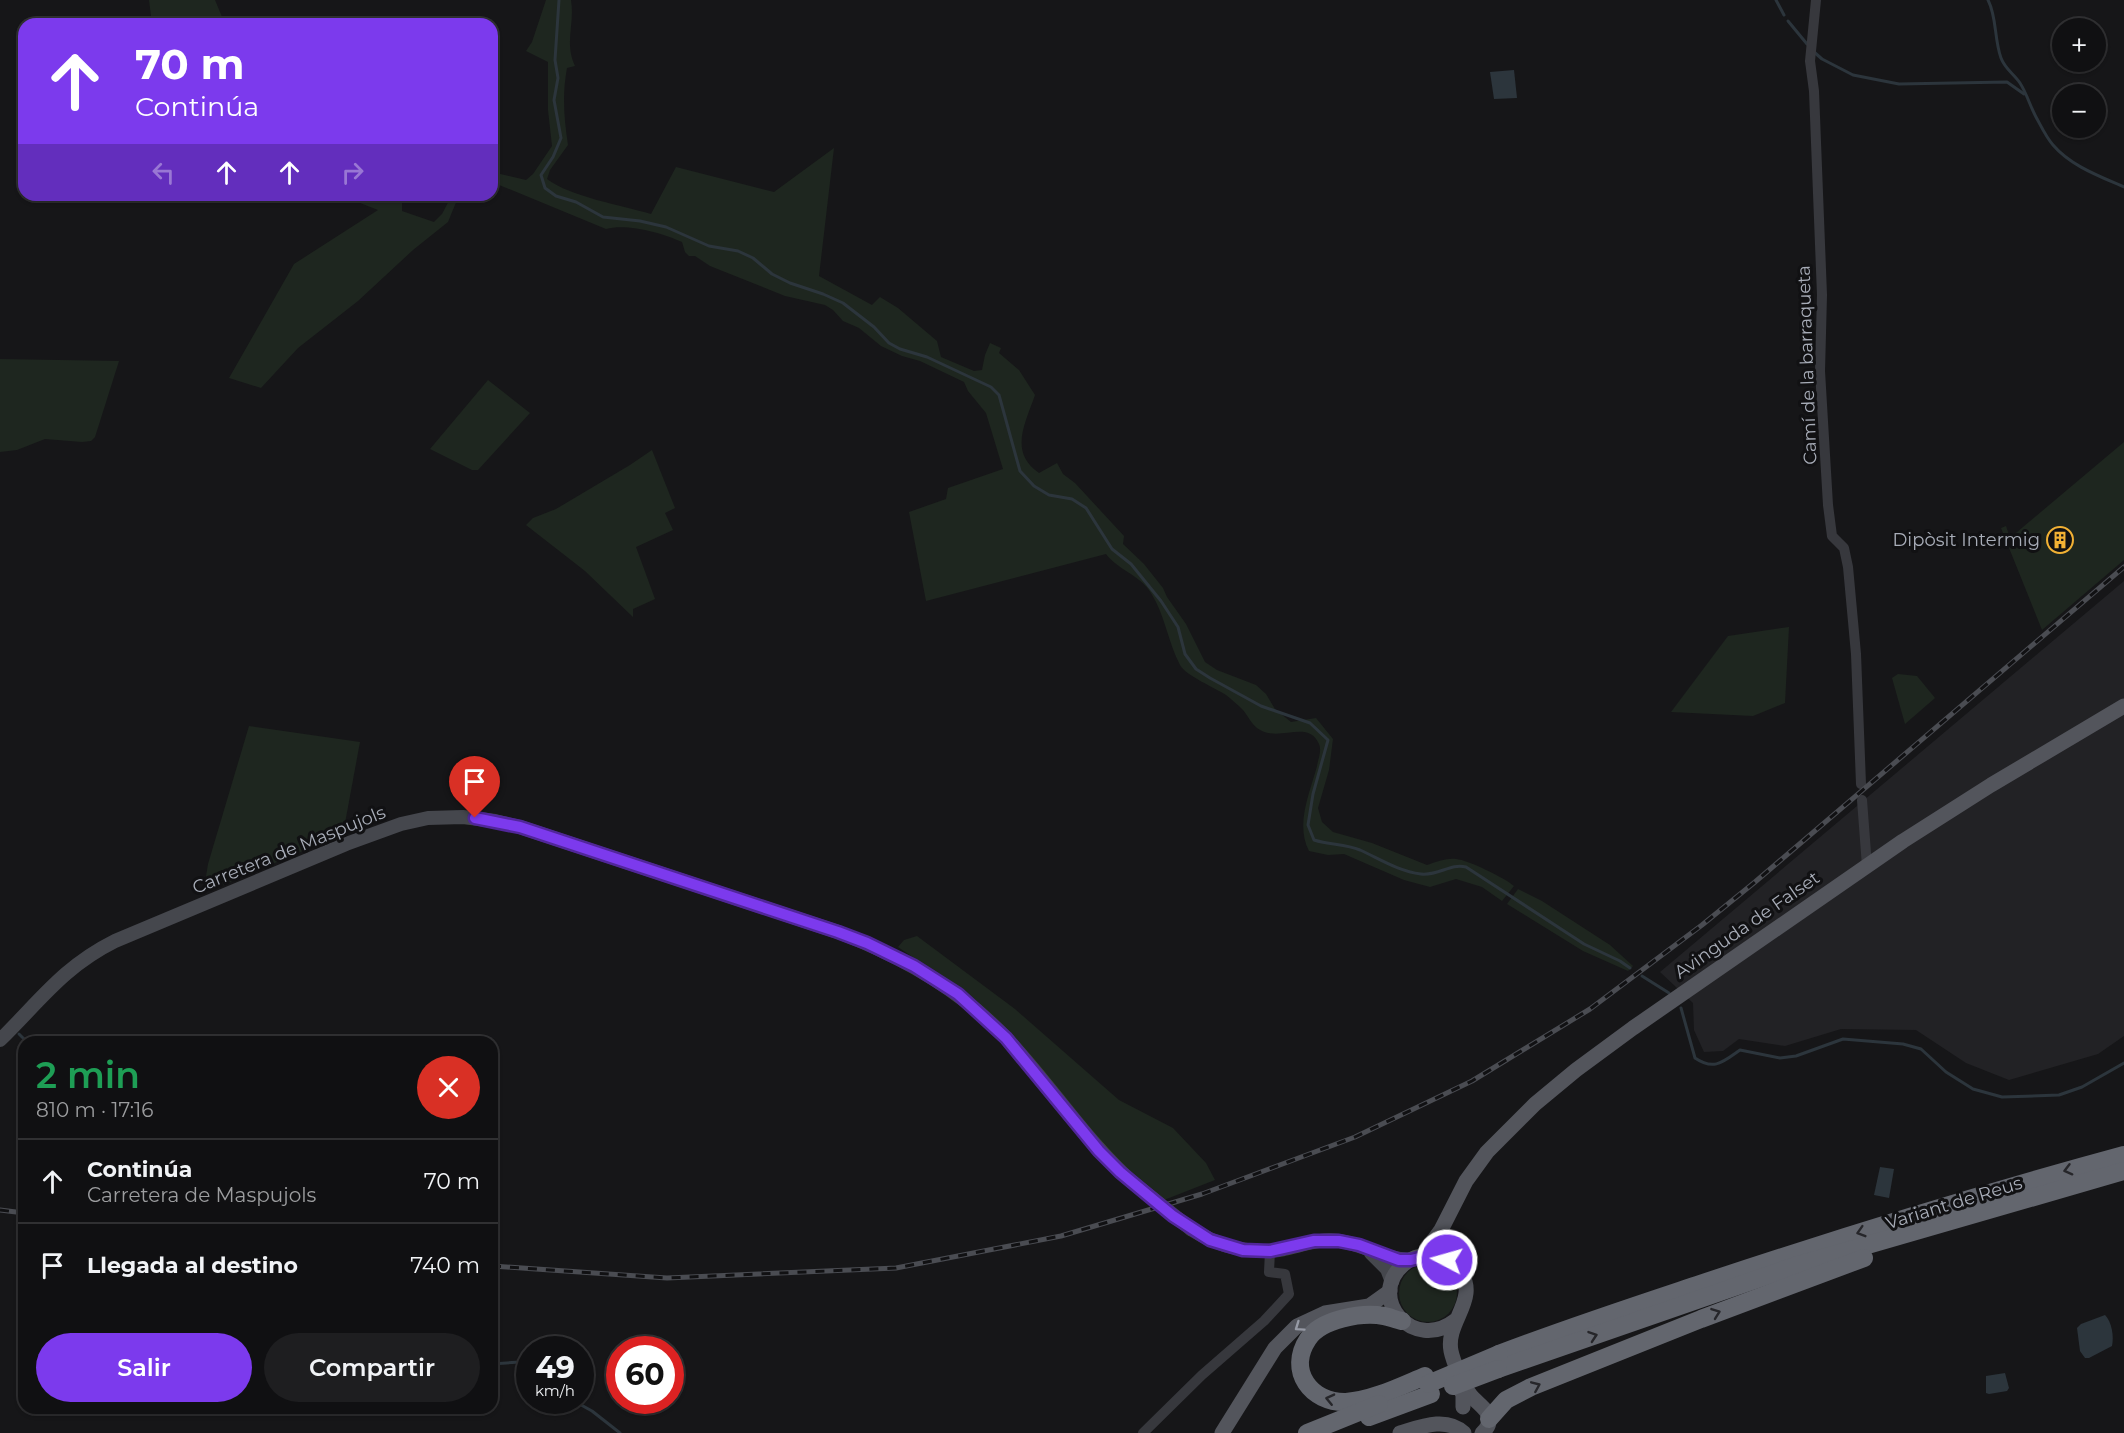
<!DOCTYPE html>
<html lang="es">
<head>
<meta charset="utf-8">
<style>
	body { margin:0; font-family:Montserrat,sans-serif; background:#1e1e20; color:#f1f3f6; height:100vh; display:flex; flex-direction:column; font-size:22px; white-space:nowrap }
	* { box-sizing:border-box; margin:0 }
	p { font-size:20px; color:#9c9d9f }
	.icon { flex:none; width:33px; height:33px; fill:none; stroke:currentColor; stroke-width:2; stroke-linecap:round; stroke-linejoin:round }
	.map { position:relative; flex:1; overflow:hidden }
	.drawer { position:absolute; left:18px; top:1036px; width:480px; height:378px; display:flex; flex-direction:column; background:#101012; border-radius:18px; box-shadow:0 2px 4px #0004,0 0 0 2px #303032 }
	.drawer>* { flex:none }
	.banner { position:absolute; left:18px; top:18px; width:480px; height:183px; border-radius:18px; box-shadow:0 2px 4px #0004,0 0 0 2px #303032; background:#7c3aed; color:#fff; overflow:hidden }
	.fabs { position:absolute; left:2052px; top:18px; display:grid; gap:12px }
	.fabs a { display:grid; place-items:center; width:54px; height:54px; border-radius:50%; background:#101012; box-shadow:0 2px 4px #0004,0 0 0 2px #303032; font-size:30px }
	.speed { position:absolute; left:516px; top:1336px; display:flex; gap:12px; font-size:30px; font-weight:700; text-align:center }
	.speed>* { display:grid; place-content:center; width:78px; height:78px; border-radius:50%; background:#101012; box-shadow:0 2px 4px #0004,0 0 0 2px #303032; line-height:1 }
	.speed small { font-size:15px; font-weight:400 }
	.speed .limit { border:9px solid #d22; background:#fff; color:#111 }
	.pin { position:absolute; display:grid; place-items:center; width:51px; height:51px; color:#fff; margin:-62px -26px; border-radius:50% 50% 50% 0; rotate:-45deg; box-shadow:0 0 6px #0007 }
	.pin .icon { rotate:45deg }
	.me { position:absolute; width:66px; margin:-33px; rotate:276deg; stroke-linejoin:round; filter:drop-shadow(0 0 4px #0008) }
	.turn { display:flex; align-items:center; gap:21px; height:126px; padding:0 18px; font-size:27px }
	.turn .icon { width:78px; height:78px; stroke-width:2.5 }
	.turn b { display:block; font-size:42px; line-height:51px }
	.lanes { display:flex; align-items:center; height:57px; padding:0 18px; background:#0003; justify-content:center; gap:30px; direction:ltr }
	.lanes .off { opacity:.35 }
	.round { display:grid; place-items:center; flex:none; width:63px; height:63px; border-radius:32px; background:#1e1e20 }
	.overview { display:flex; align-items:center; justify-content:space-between; height:102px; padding:0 18px }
	h1 { font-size:36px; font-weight:600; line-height:45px; color:#1e9e55 }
	.primary-button { display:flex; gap:12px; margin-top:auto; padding:12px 18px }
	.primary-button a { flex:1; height:69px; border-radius:36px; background:#7c3aed; color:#fff; font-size:24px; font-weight:600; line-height:69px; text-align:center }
	.primary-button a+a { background:#1e1e20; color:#f1f3f6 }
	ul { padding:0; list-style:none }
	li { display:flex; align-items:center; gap:18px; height:84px; padding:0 18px; border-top:2px solid #303032 }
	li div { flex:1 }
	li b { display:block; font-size:22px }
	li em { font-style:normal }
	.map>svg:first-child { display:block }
	.built { fill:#222225 }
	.green { fill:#1e261f }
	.water { fill:#2c353c }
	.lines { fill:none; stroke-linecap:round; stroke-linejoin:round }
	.stream { stroke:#2c353c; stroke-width:3 }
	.street { stroke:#37383d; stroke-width:10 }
	.secondary { stroke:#45474d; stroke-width:14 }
	.primary { stroke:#53555c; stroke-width:15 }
	.highway { stroke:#63666e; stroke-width:18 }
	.rail-casing { stroke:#4a4c52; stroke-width:5 }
	.rail { stroke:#111113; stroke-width:3; stroke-dasharray:9; stroke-linecap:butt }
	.secondary-bridge { stroke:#45474d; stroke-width:14 }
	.highway-bridge { stroke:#63666e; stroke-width:18 }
	.oneway { stroke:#26262a }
	.oneway2 { stroke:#979ba6 }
	.route-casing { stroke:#51269a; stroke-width:15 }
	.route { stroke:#7c3aed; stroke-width:10 }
	.labels { text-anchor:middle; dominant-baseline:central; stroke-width:6; stroke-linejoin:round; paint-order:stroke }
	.street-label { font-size:18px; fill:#a8adb8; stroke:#111113 }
	.poi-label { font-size:18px; fill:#a8adb8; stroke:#111113; text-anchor:end }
</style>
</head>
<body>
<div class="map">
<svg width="2124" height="1433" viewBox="0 0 2124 1433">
	<rect width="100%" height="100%" fill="#161618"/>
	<polygon class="built" points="2124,581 2124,1036 2098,1054 2009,1080 1966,1063 1916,1030 1841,1029 1785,1046 1739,1039 1723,1051 1704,1052 1694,1030 1693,1003 1660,972"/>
	<g class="green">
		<polygon points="149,0 215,0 225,24 152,24"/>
		<path d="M546,0H571C575,25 564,42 575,66L567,68C562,95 564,118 568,145L550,170L547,179C571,197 621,205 651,214L676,167L774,192L834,148L819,276L872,305L880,297L898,308L937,341L941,357L974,371L982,370L985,355L990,343L1001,348L999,353L1019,370L1035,395C1026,422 1008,452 1039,473L1057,463L1063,474L1075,483L1124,536L1123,544L1144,564L1163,588L1167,597L1186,624L1205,662L1217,670L1256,685L1266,694L1275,709L1291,722L1316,718L1333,739L1329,770L1318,808L1322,822L1333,832L1372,843L1427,865C1436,862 1447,858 1456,859C1468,860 1505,878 1514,886L1502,901L1482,887L1456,879L1430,887L1404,880L1344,854L1328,855L1309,851C1295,824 1310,793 1317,766C1318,759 1322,751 1319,744C1308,718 1278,744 1257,728C1251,723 1248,716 1243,710C1238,705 1231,699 1226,695C1215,688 1185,675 1180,665C1168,642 1165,615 1151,593C1140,575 1118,570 1106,554L926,601L909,512L946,499L948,488L1003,469L986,413L968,391L964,382L920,361L902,356L881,346L859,328L843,321L833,310L825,305L785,296L710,266L695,256H689L685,252L682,242C663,233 626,223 606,229L492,182V172L526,180L533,174L552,146L548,110V62L526,51L532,42Z"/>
		<polygon points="337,195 402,195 402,211 434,222 442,214 452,195 459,195 448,222 413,250 358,301 298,348 261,388 229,378 294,264 378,210 350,199 336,197"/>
		<polygon points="0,359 119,361 95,437 91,441 82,442 45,439 17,450 0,452"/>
		<polygon points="488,380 530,413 478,470 472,470 430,449"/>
		<polygon points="2124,442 2124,560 2042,630 2001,528 2006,526 2010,538"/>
		<polygon points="652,450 675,508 665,513 673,530 636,547 655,599 633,609 633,617 585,571 526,525 533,518 556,509 630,465"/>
		<polygon points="1789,627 1785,703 1753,716 1671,712 1728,636"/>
		<polygon points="1898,674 1917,676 1935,698 1905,724 1892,678"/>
		<polygon points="249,726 360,742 343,834 209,891 204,889 208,864"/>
		<polygon points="1518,889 1542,901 1610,945 1633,966 1628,971 1583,951 1507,904"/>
		<polygon points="917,936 1015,1009 1119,1100 1173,1128 1206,1163 1215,1180 1164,1200 1136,1177 1102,1145 1003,1026 975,1000 898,947 904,940"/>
		<circle cx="1428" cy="1293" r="29"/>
	</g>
	<g class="water">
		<polygon points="1514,70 1517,98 1494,99 1490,72"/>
		<polygon points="1880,1167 1894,1169 1889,1198 1874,1195"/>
		<path d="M2105,1315C2112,1322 2114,1337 2112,1346L2089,1358H2085L2080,1351L2077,1328L2081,1324Z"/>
		<polygon points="2005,1373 2009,1388 2007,1391 1989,1394 1986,1393 1986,1376"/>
	</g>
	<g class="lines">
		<g class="stream">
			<path d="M559,0L555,60L558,78L554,100L561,138L553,157L541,175L545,188L556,196L576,202L603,217L640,221L666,227L709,246L738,251L753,258L772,274L790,283L823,294L843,303L874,327L889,343L900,349L927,357L991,387L999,395L1020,471L1034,486L1049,495L1072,499L1086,508L1112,549L1131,564L1161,601L1178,627L1185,654L1196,669L1210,678L1261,706L1310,723L1328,740L1313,794L1308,825L1314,840C1330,845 1345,844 1360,850C1380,859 1398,871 1421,874C1439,876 1450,863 1466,867L1584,944L1620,961L1630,968"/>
			<polyline points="1776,0 1784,15"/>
			<path d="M1988,0C1997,17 1994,39 2001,58C2005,69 2014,74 2020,83C2027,94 2030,106 2036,117C2041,126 2046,137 2053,145C2071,166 2099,176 2124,187"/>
			<polyline points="1788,21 1807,44"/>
			<polyline points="1814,52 1822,59 1853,75 1899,84 2007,82 2024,94"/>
			<polyline points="1642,976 1669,993"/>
			<path d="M1681,1008L1695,1058C1714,1071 1723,1062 1740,1050L1780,1058L1796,1056L1843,1039L1903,1044L1921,1049L1946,1072L1973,1089L2002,1097L2059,1095L2082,1087L2124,1063"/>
			<polyline points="19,1034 27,1042"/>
			<polyline points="492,1364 520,1362 530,1379"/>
			<polyline points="574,1401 592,1411 620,1433"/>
		</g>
		<g class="street">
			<polyline points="1816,0 1810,61 1814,91 1822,295 1820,371 1828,505 1832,536 1844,548 1848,567 1856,654 1861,784"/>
			<polyline points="1862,800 1867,866"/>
			<polyline points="1143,1433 1202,1375 1264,1321 1289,1294 1285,1274 1269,1272 1270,1251"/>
		</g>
		<g class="secondary">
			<path d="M0,1040C40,1001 63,967 115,941L346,844L401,824L428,818L463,817L495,821L520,827L838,932C901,956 959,988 1006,1038C1050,1084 1084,1139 1132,1182"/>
			<path d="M1191,1229C1219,1247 1252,1255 1284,1249C1303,1245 1320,1238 1339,1241C1364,1244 1386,1260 1411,1260"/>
			<polyline points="1371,1253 1387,1269 1392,1282"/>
		</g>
		<g class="primary">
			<polyline points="1422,1256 1441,1230 1466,1181 1487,1152 1535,1104 1576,1070 1633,1028 1903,841 1991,785 2124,706"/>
			<path d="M1456,1320C1413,1354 1365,1297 1404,1264C1413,1257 1424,1254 1435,1256C1444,1257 1452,1262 1458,1269C1482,1298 1445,1321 1451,1351C1453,1361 1463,1385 1469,1393C1475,1402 1487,1408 1489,1417C1490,1424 1487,1429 1482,1433"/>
			<polyline points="1458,1384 1463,1395 1463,1407"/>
			<polyline points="1222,1433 1275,1348 1297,1326 1325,1313 1369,1306 1390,1291"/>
			<path d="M1400,1433C1420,1427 1446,1416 1464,1433"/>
		</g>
		<g class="highway">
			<path d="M1402,1321C1396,1320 1390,1317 1384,1316C1362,1312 1321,1319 1308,1339C1287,1371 1311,1403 1346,1402C1373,1400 1401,1386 1425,1376"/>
			<path d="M1499,1354C1564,1329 1631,1307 1697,1285C1838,1238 1980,1194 2124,1155"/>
			<polyline points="1498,1369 1795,1266 2124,1171"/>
			<polyline points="1369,1417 1431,1394"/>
			<polyline points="1489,1419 1506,1400 1531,1387 1701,1319 1864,1258"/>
			<polyline points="1307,1433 1379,1404"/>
		</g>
		<defs>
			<g id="rail">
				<polyline points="0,1210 24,1213"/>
				<polyline points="492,1266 667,1278 896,1268 1061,1236 1202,1194 1355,1137 1472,1081 1590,1009 1702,925 1755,882 2124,567"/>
			</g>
		</defs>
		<use href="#rail" class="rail-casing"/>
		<use href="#rail" class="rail"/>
		<polyline class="secondary-bridge" points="1132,1182 1191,1229"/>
		<g class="highway-bridge">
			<polyline points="1428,1384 1499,1354"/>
			<polyline points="1453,1386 1498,1369"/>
		</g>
	</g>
	<defs><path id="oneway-chevron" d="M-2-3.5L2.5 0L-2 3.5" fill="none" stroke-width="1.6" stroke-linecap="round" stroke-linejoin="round" transform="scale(1.5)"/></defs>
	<g class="oneway">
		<use href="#oneway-chevron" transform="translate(2068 1170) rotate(165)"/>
		<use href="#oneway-chevron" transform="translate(1861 1232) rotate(163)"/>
		<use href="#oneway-chevron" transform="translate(1716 1313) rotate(-20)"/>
		<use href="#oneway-chevron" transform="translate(1593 1336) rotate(-19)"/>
		<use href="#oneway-chevron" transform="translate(1536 1386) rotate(-23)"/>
		<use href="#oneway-chevron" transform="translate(1330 1399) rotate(-167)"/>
	</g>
	<use class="oneway2" href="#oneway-chevron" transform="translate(1299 1327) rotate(145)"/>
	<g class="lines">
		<defs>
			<polyline id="route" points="475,818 520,827 838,932 867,943 914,966 958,994 1006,1038 1099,1151 1120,1172 1173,1216 1210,1240 1243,1250 1270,1251 1314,1241 1339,1241 1359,1245 1399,1260 1411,1260 1431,1255 1447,1260"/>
		</defs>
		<use href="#route" class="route-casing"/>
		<use href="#route" class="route"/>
	</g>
	<defs>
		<symbol id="building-ring" viewBox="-11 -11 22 22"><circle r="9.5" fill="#111113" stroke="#f2b134" stroke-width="1.5"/><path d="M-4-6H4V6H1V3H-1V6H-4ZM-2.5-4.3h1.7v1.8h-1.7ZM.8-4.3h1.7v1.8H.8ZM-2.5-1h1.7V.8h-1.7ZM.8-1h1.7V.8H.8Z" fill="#f2b134"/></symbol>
	</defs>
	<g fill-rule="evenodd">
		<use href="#building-ring" x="2045" y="525" width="30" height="30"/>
	</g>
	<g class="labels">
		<g class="street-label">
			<text transform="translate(1807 365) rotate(-92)">Camí de la barraqueta</text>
			<text transform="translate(289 850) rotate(-22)">Carretera de Maspujols</text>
			<text transform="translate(1747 925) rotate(-35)">Avinguda de Falset</text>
			<text transform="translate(1954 1203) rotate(-17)">Variant de Reus</text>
		</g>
		<g class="poi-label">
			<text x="2040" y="540">Dipòsit Intermig</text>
		</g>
	</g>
</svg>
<div class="fabs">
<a>+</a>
<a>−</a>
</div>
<div class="speed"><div>49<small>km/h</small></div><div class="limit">60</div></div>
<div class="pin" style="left:475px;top:818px;background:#d93025"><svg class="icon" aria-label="arrive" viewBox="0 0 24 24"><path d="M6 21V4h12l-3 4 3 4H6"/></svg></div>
<svg class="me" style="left:1447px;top:1260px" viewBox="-20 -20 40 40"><circle r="17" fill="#7c3aed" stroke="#fff" stroke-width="3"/><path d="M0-11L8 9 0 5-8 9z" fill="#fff"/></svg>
<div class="banner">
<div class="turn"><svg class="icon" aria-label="ahead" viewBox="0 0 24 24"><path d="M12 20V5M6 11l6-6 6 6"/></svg><div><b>70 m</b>Continúa</div></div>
<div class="lanes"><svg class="icon off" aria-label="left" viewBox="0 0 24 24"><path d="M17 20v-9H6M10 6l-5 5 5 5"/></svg><svg class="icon" aria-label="ahead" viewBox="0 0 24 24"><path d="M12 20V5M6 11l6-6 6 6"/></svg><svg class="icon" aria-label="ahead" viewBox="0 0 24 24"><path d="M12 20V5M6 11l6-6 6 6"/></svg><svg class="icon off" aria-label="right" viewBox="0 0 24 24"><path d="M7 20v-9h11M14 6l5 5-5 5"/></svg></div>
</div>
<section class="drawer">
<div class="overview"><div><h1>2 min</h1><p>810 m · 17:16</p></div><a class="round" style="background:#d93025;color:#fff"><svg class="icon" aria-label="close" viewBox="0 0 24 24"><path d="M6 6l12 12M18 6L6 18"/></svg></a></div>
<ul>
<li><svg class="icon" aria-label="ahead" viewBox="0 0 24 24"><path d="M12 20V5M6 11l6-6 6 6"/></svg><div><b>Continúa</b><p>Carretera de Maspujols</p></div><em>70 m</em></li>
<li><svg class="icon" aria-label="arrive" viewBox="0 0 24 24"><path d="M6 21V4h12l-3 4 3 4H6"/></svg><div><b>Llegada al destino</b></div><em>740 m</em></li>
</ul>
<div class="primary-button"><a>Salir</a><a>Compartir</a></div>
</section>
</div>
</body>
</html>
